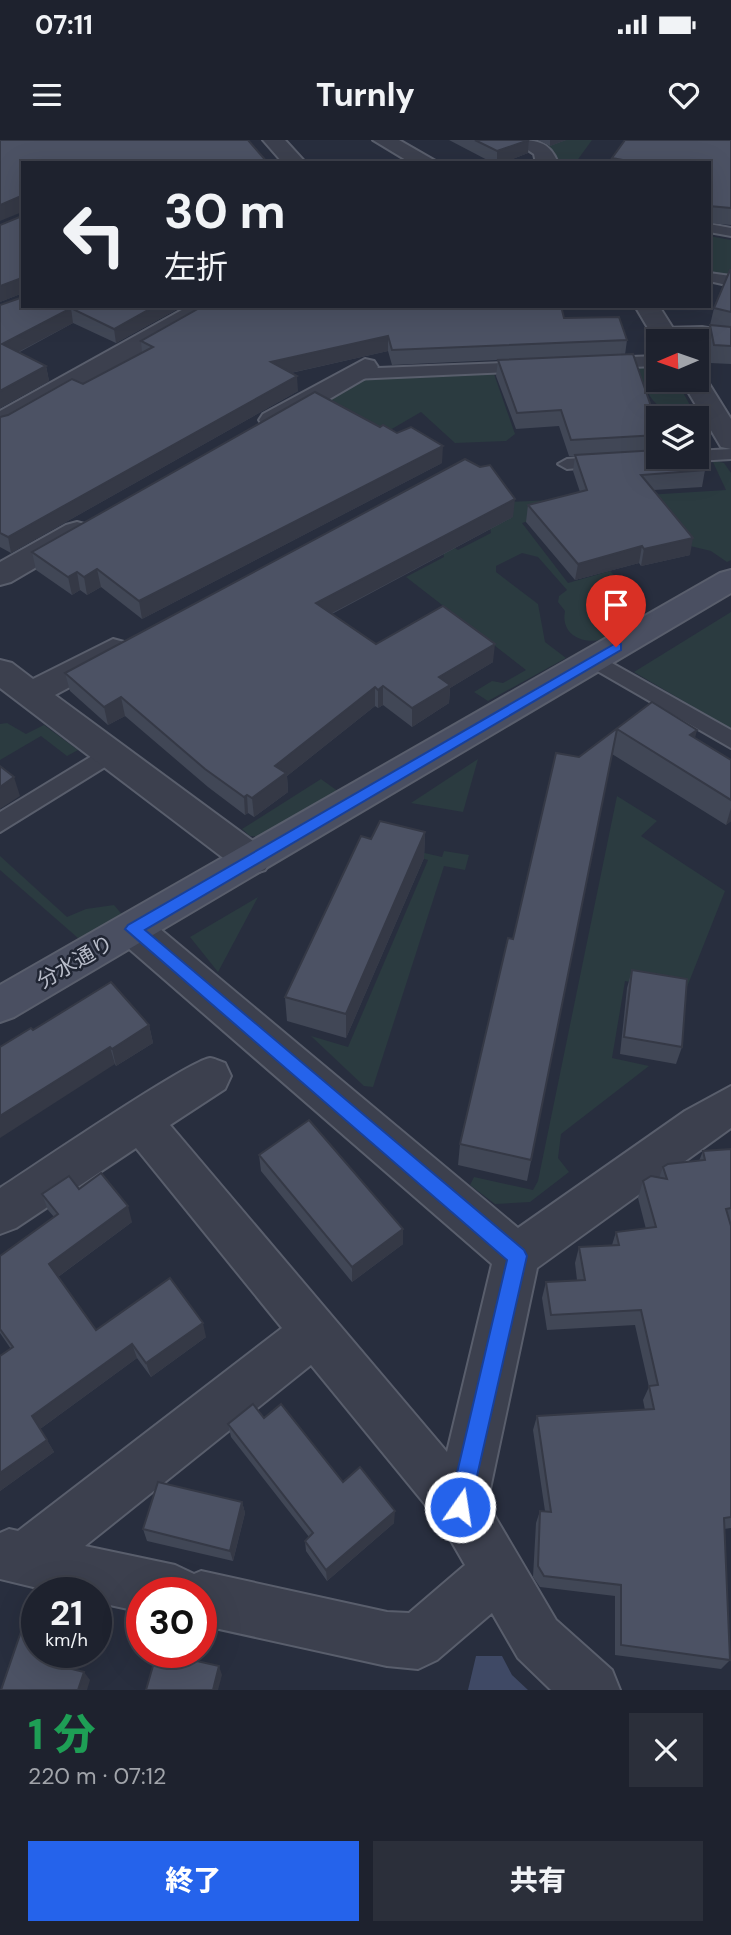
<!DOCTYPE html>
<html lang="ja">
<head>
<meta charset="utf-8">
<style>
	body { margin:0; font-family:"DM Sans","Noto Sans JP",sans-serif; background:#2b2f3a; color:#f1f3f6; height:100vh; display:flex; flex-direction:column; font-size:26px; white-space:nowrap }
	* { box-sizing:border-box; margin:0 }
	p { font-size:23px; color:#a1a4aa }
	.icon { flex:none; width:38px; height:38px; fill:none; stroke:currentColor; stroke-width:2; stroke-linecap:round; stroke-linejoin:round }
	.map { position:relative; height:1550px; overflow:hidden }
	.drawer { display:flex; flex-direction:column; background:#1e222e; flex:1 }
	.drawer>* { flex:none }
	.banner { position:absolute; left:21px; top:21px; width:690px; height:147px; border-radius:0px; box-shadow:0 7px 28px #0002,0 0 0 2px #3c3f4a; background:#1e222e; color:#f1f3f6; overflow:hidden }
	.needle { width:46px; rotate:268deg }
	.fabs { position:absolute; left:646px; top:189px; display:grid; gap:14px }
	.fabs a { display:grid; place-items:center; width:63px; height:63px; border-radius:0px; background:#1e222e; box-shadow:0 7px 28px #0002,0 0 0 2px #3c3f4a; font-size:35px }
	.speed { position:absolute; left:21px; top:1437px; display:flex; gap:14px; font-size:35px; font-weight:700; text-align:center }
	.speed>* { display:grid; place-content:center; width:91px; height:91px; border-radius:50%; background:#1e222e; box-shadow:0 7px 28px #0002,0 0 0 2px #3c3f4a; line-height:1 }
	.speed small { font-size:18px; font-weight:400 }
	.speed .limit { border:10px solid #d22; background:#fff; color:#111 }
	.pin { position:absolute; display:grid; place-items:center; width:60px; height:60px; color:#fff; margin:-72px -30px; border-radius:50% 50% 50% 0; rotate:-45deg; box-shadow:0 0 7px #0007 }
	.pin .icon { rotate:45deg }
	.me { position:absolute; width:77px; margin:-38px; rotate:13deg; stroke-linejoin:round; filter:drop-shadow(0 0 5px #0008) }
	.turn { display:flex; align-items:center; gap:24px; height:147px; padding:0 28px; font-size:32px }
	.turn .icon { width:91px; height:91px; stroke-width:2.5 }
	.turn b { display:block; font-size:49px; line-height:60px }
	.round { display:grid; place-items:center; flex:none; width:74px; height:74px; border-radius:0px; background:#2b2f3a }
	.head { display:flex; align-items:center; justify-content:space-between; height:119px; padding:0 28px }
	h1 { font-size:42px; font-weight:800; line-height:52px; color:#1e9e55 }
	.button { display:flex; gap:14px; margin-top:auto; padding:14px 28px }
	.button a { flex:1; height:80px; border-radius:0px; background:#2563eb; color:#fff; font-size:28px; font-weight:800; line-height:80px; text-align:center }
	.button a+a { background:#2b2f3a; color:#f1f3f6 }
	.status { display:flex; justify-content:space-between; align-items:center; height:49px; padding:0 35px; background:#1e222e; direction:ltr }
	.status svg { height:19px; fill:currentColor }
	header { display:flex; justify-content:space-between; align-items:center; height:91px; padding:0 28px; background:#1e222e; font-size:32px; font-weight:800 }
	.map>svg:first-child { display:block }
	.green { fill:#2b3b40 }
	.water { fill:#3f4965 }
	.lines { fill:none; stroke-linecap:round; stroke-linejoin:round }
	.lane-casing { stroke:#595e6c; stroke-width:4 }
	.street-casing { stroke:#595e6c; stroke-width:4 }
	.secondary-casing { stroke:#595e6c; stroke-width:4 }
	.lane { fill:#3c404e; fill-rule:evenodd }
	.street { fill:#3c404e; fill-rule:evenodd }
	.secondary { fill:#4a4f61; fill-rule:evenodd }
	.wall { fill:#414756 }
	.shaded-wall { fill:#353946 }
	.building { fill:#4c5264; stroke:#353946; stroke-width:2 }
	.route { fill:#2563eb; stroke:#184099; stroke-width:2 }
	.labels { text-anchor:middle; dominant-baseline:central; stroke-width:5; stroke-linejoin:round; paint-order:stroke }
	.street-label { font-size:21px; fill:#b8bcc9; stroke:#202533 }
</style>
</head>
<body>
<div class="status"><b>07:11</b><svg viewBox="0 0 49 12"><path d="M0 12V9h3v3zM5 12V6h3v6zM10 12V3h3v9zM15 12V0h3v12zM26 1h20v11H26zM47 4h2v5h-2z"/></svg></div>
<header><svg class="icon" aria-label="menu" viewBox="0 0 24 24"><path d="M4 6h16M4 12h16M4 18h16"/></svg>Turnly<svg class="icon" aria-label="heart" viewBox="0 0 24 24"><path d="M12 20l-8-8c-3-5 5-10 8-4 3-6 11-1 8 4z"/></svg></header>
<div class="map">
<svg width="731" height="1550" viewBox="0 0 731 1550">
	<rect width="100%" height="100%" fill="#282e3e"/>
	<g class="green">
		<polygon points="531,0 592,0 576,22 579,23 554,23 551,12"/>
		<polygon points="709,96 731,100 731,138 709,134"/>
		<path d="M640,226H658V240H676L695,274C658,275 651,263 638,231Z"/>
		<polygon points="494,234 515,294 506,301 455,303 421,272 390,290 411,303 322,258 355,238"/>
		<polygon points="712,320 724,323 731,333 731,420 727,422 711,411 686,405 646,355 726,350"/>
		<path d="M577,359L575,367L522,383L568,443L610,431L616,437V444L608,450L591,452L593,460L615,471L623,484C610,510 558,506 565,471L558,462L559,456L567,450L538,417L522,413L496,426V432L538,464L545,502L566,518L488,561L474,552L492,541L503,543L526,530L406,437L444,417L443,412L416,383L458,410L491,393L490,387L506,362Z"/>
		<polygon points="731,472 731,589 634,532"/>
		<polygon points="7,583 26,594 44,585 78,610 67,616 41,596 0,620 0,584"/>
		<polygon points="478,619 463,672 411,663"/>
		<polygon points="321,639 339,652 260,697 250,696 242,689"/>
		<polygon points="617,656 657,681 641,696 725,751 685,852 625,841 612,918 649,926 561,994 558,1018 569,1032 530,1062 495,1064 470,1045 474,1037 533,1050 538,1041"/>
		<polygon points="394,706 442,717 444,711 469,715 465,730 444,726 373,947 364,946 311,896 348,907 428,720 390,709"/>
		<polygon points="0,716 67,777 86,769 114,765 124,777 89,797 78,798 0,730"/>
		<polygon points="258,757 218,832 190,797"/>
	</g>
	<polygon class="water" points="476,1516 502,1516 512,1535 528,1550 468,1550"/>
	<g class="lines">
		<defs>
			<g id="lane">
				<polygon points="709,84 731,88 731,96 709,92"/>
				<polygon points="709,133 731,136 731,146 709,141"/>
				<path d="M702,187L731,192V202C716,199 660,198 655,193L663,188Z"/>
				<polygon points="658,216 658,226 603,228 595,223 603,218"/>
				<polygon points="528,222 536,227 534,231 353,239 345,234 353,229"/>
				<polygon points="731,309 731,319 696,321 688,317 696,317 696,311"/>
				<polygon points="608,316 617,321 614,325 567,329 558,324 567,319"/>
				<polygon points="594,513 731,590 731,608 587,525 584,520"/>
				<polygon points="110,605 118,607 121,613 118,619 0,692 0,672"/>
			</g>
			<g id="street">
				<polygon points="263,0 285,0 306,23 283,23"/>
				<polygon points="373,0 399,0 439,23 411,23"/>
				<path d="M513,0C535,0 549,0 558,23H536L534,14Z"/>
				<polygon points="189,166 220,166 217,171 10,288 0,290 0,271"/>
				<polygon points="635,166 659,166 681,201 658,201 658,205"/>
				<polygon points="365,219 374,221 378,227 374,233 283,286 263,286 259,280 263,274"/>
				<polygon points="696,233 703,234 731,279 731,309 721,307 681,240 696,240"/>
				<polygon points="77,382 88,385 92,391 88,397 11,442 0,445 0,422 66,385"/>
				<polygon points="113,499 124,502 129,510 124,518 55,555 265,710 271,720 265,730 252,734 239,730 0,548 0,520 12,523 33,539"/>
				<path d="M133,774L147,778L518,1088L685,971L731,946V988L537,1128L487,1363L556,1480L612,1530L620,1550H551L518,1518L492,1473L437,1520L418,1529L387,1526L201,1485V1452H142V1472L96,1462V1452H54L0,1439V1393L9,1389L18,1391L282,1188L136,1008L16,1088L0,1094V1048C28,1030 191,919 210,918C214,918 221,922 225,923L231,936L225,949L170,985L447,1312L492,1124L119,800L114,789L119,778ZM311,1225L442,1385L465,1425L409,1473L387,1472L201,1431L194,1434L175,1425L85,1406Z"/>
			</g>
			<polygon id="secondary" points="731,430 731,453 14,877 0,882 0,845 720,433"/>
		</defs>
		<use href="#lane" class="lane-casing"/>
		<use href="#street" class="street-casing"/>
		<use href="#secondary" class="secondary-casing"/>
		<use href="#lane" class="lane"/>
		<use href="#street" class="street"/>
		<use href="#secondary" class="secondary"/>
	</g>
	<g class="wall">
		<polygon points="0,0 23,23 23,153 0,162 0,85 22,76 23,72"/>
		<polygon points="449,0 529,0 528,13 502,23 493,23"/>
		<polygon points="538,0 566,0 550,6"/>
		<polygon points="731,0 731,85 709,83 709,23 611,23 612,18"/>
		<polygon points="731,130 731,224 710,223 706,202 714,168"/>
		<polygon points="23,166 183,166 116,203 73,183 18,213 46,226 49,241 0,268"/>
		<polygon points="564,178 627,200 625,215 654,275 658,278 658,317 705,330 702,347 654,350 690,415 641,426 639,423 575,440 526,382 528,365 580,352 573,331 575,316 569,316 559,286 516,289 496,236 498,220 392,225 388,211 291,233 298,251 11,413 0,407 0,277 8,275 83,244 142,213 141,201"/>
		<polygon points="442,323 142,479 101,447 87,455 80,450 72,455 36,430 32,412"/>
		<polygon points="513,377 332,474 376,504 493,522 450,548 449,563 412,587 383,565 378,568 375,566 287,636 288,652 254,677 248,673 245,675 208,647 125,576 108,585 70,551 65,533"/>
		<polygon points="652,562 695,598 731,620 731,681 726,685 612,614 527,1041 458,1025 460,1004 513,799 579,617"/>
		<polygon points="425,692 424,718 346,898 287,881 285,857 371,699"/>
		<polygon points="632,830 682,907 676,924 620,914 627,848"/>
		<polygon points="149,885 153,903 116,926 115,924 33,890"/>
		<polygon points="731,1009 731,1388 724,1389 730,1520 721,1529 615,1515 615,1456 540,1447 533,1437 536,1383 540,1371 545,1371 533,1290 537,1276 645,1270 643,1260 649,1247 635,1185 547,1190 542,1158 546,1142 577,1140 575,1123 579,1107 612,1105 616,1092 646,1089 638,1058 643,1041 659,1038 663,1027 699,1021 703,1011"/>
		<polygon points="259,1015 403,1089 403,1104 352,1142 261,1031"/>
		<polygon points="79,1049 132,1082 58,1137 96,1190 206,1197 151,1237 137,1218 40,1289 54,1312 0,1351 0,1216 11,1209 0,1193 0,1116 54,1077 48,1070 42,1054"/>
		<polygon points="264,1278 394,1383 327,1441 306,1411 305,1401 309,1397 231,1297 228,1284"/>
		<polygon points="242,1362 245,1373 233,1421 147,1401 143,1389"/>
	</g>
	<g class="shaded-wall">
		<polygon points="529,0 528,13 502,23 497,23 497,11"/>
		<polygon points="550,0 566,0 550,6"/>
		<polygon points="19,57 22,72 0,81 0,65"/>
		<polygon points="22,138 23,153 0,162 0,146"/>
		<polygon points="155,166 183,166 116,203 114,189"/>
		<polygon points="71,168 73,183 5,219 2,204"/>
		<polygon points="388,196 388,211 272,237 271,222"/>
		<polygon points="46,226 49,241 0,268 0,251"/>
		<polygon points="297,236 298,251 11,413 8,397"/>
		<polygon points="443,306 442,323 142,479 139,461"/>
		<polygon points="515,359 513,377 317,481 316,463"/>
		<polygon points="693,398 690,415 641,426 644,409"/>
		<polygon points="642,406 639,423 575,440 578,424"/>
		<polygon points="97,429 101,447 87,455 84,437"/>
		<polygon points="77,432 80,450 72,455 68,437"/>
		<polygon points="495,504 493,522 450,548 449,563 412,587 412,568 439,537"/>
		<polygon points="383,546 383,565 378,568 378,550"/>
		<polygon points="375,547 375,566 287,636 288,652 254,677 252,658 275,626"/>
		<polygon points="121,557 125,576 108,585 104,567"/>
		<polygon points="697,590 691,615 690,595"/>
		<polygon points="14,637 20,656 0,669 0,647"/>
		<polygon points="247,655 248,673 245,675 244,657"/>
		<polygon points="731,668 731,681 726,685"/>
		<polygon points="425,692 424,718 346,898 346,874"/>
		<polygon points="149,885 153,903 116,926 112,909"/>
		<polygon points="110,907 115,924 0,998 0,976"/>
		<polygon points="128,1066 132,1082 55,1139 49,1124"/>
		<polygon points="403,1089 403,1104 352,1142 352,1127"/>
		<polygon points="203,1183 206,1197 151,1237 146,1223"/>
		<polygon points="132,1204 137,1218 40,1289 32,1276"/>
		<polygon points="47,1300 54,1312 0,1351 0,1333"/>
		<polygon points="242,1362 245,1373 233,1421 230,1411"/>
		<polygon points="395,1371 394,1383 327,1441 326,1430"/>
		<polygon points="73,1512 83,1512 75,1536 68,1528"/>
		<polygon points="219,1526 222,1535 218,1550 213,1550"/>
		<polygon points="84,1532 90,1540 87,1550 78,1550"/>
	</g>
	<g class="building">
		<polygon points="0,0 248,0 268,23 23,23 23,60 19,57 0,65"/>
		<polygon points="475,0 529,0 497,11"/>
		<polygon points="625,0 731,0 731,68 709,66 709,23 639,23 612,18"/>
		<polygon points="23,66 23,149 22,138 0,146 0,85 22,76"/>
		<polygon points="730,130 731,130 731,172 714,168"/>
		<polygon points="23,157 23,166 155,166 114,189 71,168 2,204 46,226 0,251 0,165"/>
		<polygon points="203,166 561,166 564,178 619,177 627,200 392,210 388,196 271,222 297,236 8,397 0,393 0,277 8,275 72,239 83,244 153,207 141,201"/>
		<polygon points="710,185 731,187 731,206 714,205"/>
		<polygon points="633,214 654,275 681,273 683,278 658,278 658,295 571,300 561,270 517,273 498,220"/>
		<polygon points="315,252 380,287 383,285 397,293 411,287 443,306 139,461 97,429 84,437 77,432 68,437 32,412"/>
		<polygon points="696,309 705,330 641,335 693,398 644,409 642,406 578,424 528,365 587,350 575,315 658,310 658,317 696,317"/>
		<polygon points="465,319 480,327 490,325 515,359 316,463 376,504 443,466 495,504 439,537 450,545 412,568 383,546 378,550 375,547 275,626 286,633 252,658 247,655 244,657 205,629 121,557 104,567 65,533"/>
		<polygon points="652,562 697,590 690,595 731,620 731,660 617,589 531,1020 460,1004 508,798 513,799 556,613 579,617"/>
		<polygon points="0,626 14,637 0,647"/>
		<polygon points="380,681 425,692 346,874 285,857 361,696 371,699"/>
		<polygon points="632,830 687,839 682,907 624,897"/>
		<polygon points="111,842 149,885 112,909 110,907 0,976 0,907 31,888 33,890"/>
		<polygon points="309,980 403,1089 352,1127 259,1015"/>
		<polygon points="731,1009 731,1068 726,1069 731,1086 731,1377 724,1378 730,1520 621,1505 621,1445 544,1436 538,1426 540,1371 551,1372 537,1276 654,1269 649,1246 658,1245 641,1170 551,1175 546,1142 585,1140 579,1107 619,1105 616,1092 656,1087 643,1041 651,1036 667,1039 663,1027 668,1024 705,1020 703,1011"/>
		<polygon points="101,1033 128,1066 49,1124 96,1190 170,1138 203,1183 146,1223 132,1204 32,1276 47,1300 0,1333 0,1216 13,1207 0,1189 0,1116 58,1074 42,1054 69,1036 79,1049"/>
		<polygon points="253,1264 264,1278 281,1264 343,1342 360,1327 395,1371 326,1430 305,1401 313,1393 228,1284"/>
		<polygon points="158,1342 242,1362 230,1411 143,1389"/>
		<polygon points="26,1477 37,1480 37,1512 73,1512 68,1528 84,1532 78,1550 1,1550"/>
		<polygon points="157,1512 219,1526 213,1550 146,1550"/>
	</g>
	<polygon class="route" points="616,503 621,504 621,510 145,790 524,1110 527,1116 470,1367 467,1375 460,1378 452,1375 449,1367 507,1120 125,789 128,785"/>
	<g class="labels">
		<g class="street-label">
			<text transform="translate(75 822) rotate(-30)">分水通り</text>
		</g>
	</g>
</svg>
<div class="fabs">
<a><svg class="needle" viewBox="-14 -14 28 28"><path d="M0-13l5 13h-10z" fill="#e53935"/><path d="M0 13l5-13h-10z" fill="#a1a4aa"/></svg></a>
<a><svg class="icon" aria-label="layers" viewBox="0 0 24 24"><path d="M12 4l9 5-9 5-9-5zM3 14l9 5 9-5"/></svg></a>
</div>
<div class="speed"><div>21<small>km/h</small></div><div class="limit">30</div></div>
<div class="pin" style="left:616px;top:507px;background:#d93025"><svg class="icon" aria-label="arrive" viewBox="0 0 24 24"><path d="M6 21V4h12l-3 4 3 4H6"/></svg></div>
<svg class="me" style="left:460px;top:1367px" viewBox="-20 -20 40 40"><circle r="17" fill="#2563eb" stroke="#fff" stroke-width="3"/><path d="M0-11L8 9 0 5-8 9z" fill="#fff"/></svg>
<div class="banner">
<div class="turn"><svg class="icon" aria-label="left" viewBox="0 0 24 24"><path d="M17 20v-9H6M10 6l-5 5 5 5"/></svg><div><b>30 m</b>左折</div></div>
</div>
</div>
<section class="drawer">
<div class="head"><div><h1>1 分</h1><p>220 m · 07:12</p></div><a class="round"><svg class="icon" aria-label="close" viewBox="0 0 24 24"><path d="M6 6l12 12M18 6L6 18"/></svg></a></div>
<div class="button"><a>終了</a><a>共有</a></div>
</section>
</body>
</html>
